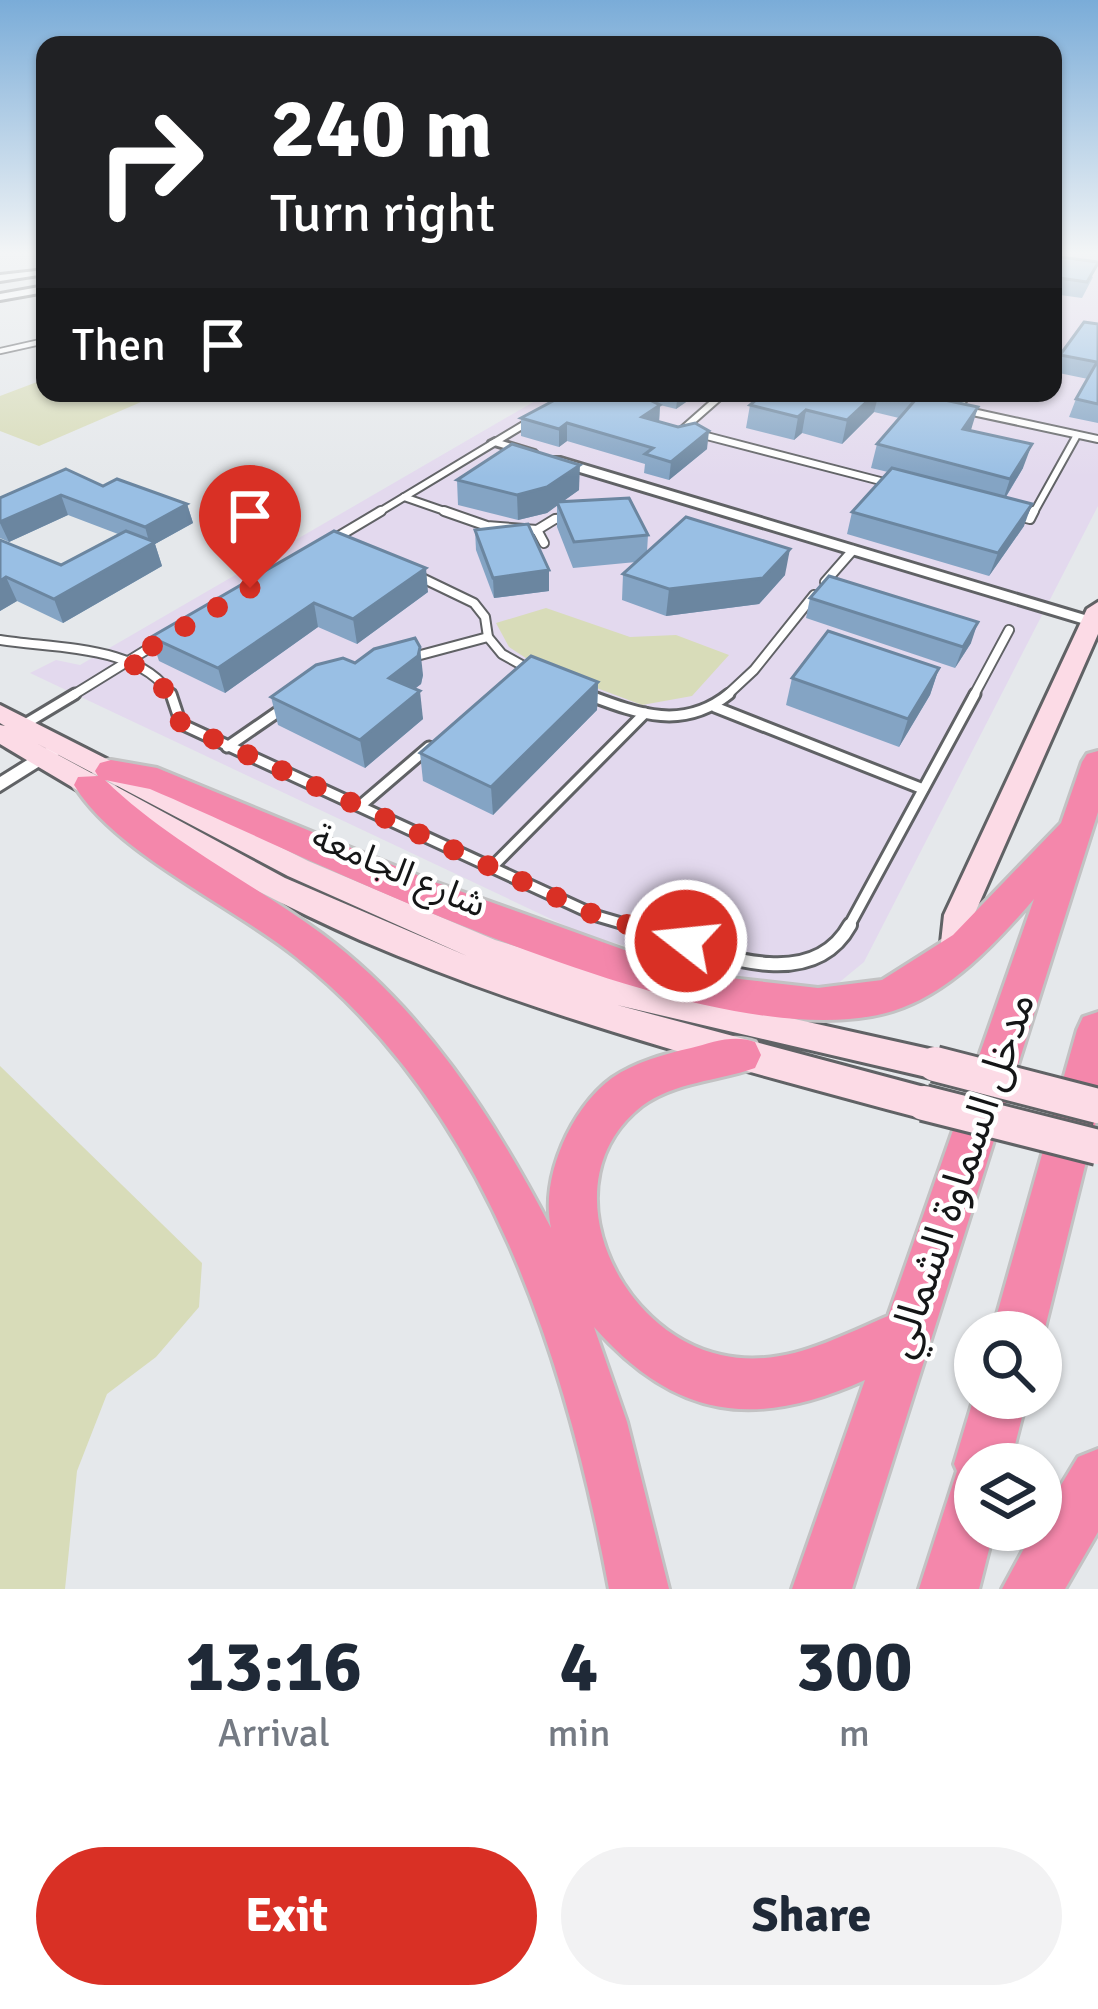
<!DOCTYPE html>
<html lang="en">
<head>
<meta charset="utf-8">
<style>
	body { margin:0; font-family:Signika,"Noto Sans Arabic",sans-serif; background:#f2f2f3; color:#1f2937; height:100vh; display:flex; flex-direction:column; font-size:45px; white-space:nowrap }
	* { box-sizing:border-box; margin:0 }
	p { font-size:39px; color:#747a83 }
	.icon { flex:none; width:66px; height:66px; fill:none; stroke:currentColor; stroke-width:2; stroke-linecap:round; stroke-linejoin:round }
	.map { position:relative; height:1589px; overflow:hidden }
	.drawer { display:flex; flex-direction:column; background:#fff; flex:1 }
	.drawer>* { flex:none }
	.top-card { position:absolute; left:36px; top:36px; width:1026px; height:366px; border-radius:24px; box-shadow:0 3px 9px #0004; background:#202124; color:#fff; overflow:hidden }
	.controls { position:absolute; left:954px; top:1311px; display:grid; gap:24px }
	.controls a { display:grid; place-items:center; width:108px; height:108px; border-radius:50%; background:#fff; box-shadow:0 3px 9px #0004; font-size:60px }
	.pin { position:absolute; display:grid; place-items:center; width:102px; height:102px; color:#fff; margin:-123px -51px; border-radius:50% 50% 50% 0; rotate:-45deg; box-shadow:0 0 12px #0007 }
	.pin .icon { rotate:45deg }
	.me { position:absolute; width:132px; margin:-66px; rotate:286deg; stroke-linejoin:round; filter:drop-shadow(0 0 9px #0008) }
	.turn { display:flex; align-items:center; gap:42px; height:252px; padding:0 36px; font-size:54px }
	.turn .icon { width:156px; height:156px; stroke-width:2.5 }
	.turn b { display:block; font-size:84px; line-height:102px }
	.then { display:flex; align-items:center; height:114px; padding:0 36px; background:#0003; gap:24px; font-size:45px }
	.eta { display:flex; justify-content:space-evenly; align-items:center; height:204px; text-align:center }
	.eta b { font-size:72px; font-weight:800; line-height:84px }
	.primary-button { display:flex; gap:24px; margin-top:auto; padding:24px 36px }
	.primary-button a { flex:1; height:138px; border-radius:72px; background:#d93025; color:#fff; font-size:48px; font-weight:800; line-height:138px; text-align:center }
	.primary-button a+a { background:#f2f2f3; color:#1f2937 }
	.map>svg:first-child { display:block }
	.education { fill:#e3d9ee }
	.green { fill:#d8dcb9 }
	.lines { fill:none; stroke-linecap:round; stroke-linejoin:round }
	.lane-far4-casing { stroke:#606265; stroke-width:8 }
	.lane-far3-casing { stroke:#606265; stroke-width:10 }
	.lane-far2-casing { stroke:#606265; stroke-width:12 }
	.lane-far1-casing { stroke:#606265; stroke-width:15 }
	.lane-casing { stroke:#606265; stroke-width:18 }
	.street-casing { stroke:#606265; stroke-width:6 }
	.secondary-casing { stroke:#606265; stroke-width:6 }
	.highway-casing { stroke:#c2c2c3; stroke-width:6 }
	.lane-far4 { stroke:#fff; stroke-width:4.5 }
	.lane-far3 { stroke:#fff; stroke-width:6 }
	.lane-far2 { stroke:#fff; stroke-width:8 }
	.lane-far1 { stroke:#fff; stroke-width:9 }
	.lane { stroke:#fff; stroke-width:12 }
	.street { fill:#fff; fill-rule:evenodd }
	.secondary { fill:#fcdbe6; fill-rule:evenodd }
	.highway { fill:#f487ab; fill-rule:evenodd }
	.secondary-bridge-casing { stroke:#606265; stroke-width:40; stroke-linecap:butt }
	.secondary-bridge { stroke:#fcdbe6; stroke-width:34 }
	.wall { fill:#84a4c4 }
	.shaded-wall { fill:#6b86a0 }
	.building { fill:#99bfe4; stroke:#6b86a0; stroke-width:3 }
	.route { stroke:#d93025; stroke-width:21; stroke-dasharray:0 37.8 }
	.labels { text-anchor:middle; dominant-baseline:central; stroke-width:9; stroke-linejoin:round; paint-order:stroke }
	.street-label { font-size:36px; fill:#151617; stroke:#fff }
	.near-street-label { font-size:42px; fill:#151617; stroke:#fff }
</style>
</head>
<body>
<div class="map">
<svg width="1098" height="1589" viewBox="0 0 1098 1589">
	<rect width="100%" height="100%" fill="#e5e8eb"/>
	<polygon class="education" points="1053,254 1098,254 1098,506 864,962 836,985 799,992 585,935 30,673 56,660 80,665 549,393 1053,393"/>
	<g class="green">
		<polygon points="45,379 45,393 162,393 39,446 0,431 0,396"/>
		<polygon points="546,608 630,637 676,635 729,655 692,696 642,705 538,666 509,647 496,623"/>
		<polygon points="0,1066 202,1263 199,1307 156,1357 107,1394 77,1471 65,1589 0,1589"/>
	</g>
	<g class="lines">
		<defs>
			<polyline id="lane-far4" points="0,351 45,341"/>
			<g id="lane-far3">
				<polyline points="957,408 969,393"/>
				<polyline points="968,411 1098,439"/>
				<polyline points="682,430 724,393"/>
				<polyline points="699,434 892,484"/>
				<polyline points="404,497 453,514"/>
				<polyline points="376,514 530,421"/>
				<polyline points="1033,514 1077,435"/>
			</g>
			<g id="lane-far2">
				<polyline points="444,511 487,526 537,530"/>
				<polyline points="1018,516 1030,519 1034,511"/>
				<polyline points="334,539 381,511"/>
				<polyline points="544,543 537,530 555,519 568,518"/>
				<polyline points="420,577 474,603 485,617 488,637 502,654 529,669"/>
				<polyline points="825,582 853,550"/>
				<path d="M0,640C53,649 142,644 172,697"/>
				<polyline points="413,657 488,637"/>
				<polyline points="588,695 592,697"/>
				<polyline points="70,697 164,639"/>
				<polyline points="725,697 754,670 814,595"/>
				<polyline points="973,697 1009,630"/>
			</g>
			<g id="lane-far1">
				<polyline points="171,694 181,724 597,916 638,928"/>
				<path d="M588,695C639,714 683,731 729,694"/>
				<polyline points="715,707 923,789"/>
				<polyline points="25,724 75,694"/>
				<polyline points="227,747 282,709"/>
				<polyline points="360,806 429,747"/>
				<polyline points="492,867 645,713"/>
				<polyline points="848,928 975,694"/>
			</g>
			<path id="lane" d="M627,925C694,944 807,1003 850,925"/>
			<g id="street">
				<polygon points="45,270 45,274 0,281 0,275"/>
				<polygon points="45,286 45,292 0,300 0,294"/>
				<polygon points="495,439 535,451 537,453 531,456 491,444 489,442"/>
				<polygon points="553,458 561,458 1098,619 1098,628 553,464"/>
				<polygon points="61,739 67,741 70,745 67,749 0,791 0,777"/>
			</g>
			<g id="secondary">
				<polygon points="1098,602 1098,634 974,915 967,961 956,965 945,961 940,952 944,915 1087,609"/>
				<path d="M0,705L308,861L495,940L651,987L947,1053L952,1064L947,1075L935,1079L617,1005L924,1087L937,1091L942,1103L937,1115L924,1119C733,1068 542,1018 360,940C235,885 117,814 0,744V725L5,726L0,723ZM36,743L288,876L467,956L285,878Z"/>
			</g>
			<g id="highway">
				<path d="M1098,751V812L852,1589H792L865,1380C756,1429 676,1420 594,1327L627,1422L669,1589H609C566,1358 488,1109 296,957C233,906 115,853 74,785L78,777L98,776L95,771L100,763L111,760L157,768L429,880L630,952L730,978L818,988L882,980L953,935L1061,823L1082,762L1087,754ZM105,780L150,789C321,862 716,1065 893,1011C950,993 996,943 1034,899L888,1316C834,1339 781,1369 721,1355C616,1332 547,1180 642,1106C674,1082 718,1081 755,1068L761,1055L755,1042C734,1034 713,1042 691,1048C665,1054 635,1062 612,1078C571,1108 540,1178 551,1228C493,1117 424,1010 322,934C250,881 170,843 105,780Z"/>
				<polygon points="1098,1012 1098,1113 1044,1332 1041,1338 1041,1332 992,1332 1077,1030 1083,1017"/>
				<polygon points="975,1394 975,1398 1027,1398 1010,1464 975,1464 975,1530 994,1530 979,1589 919,1589 957,1471 954,1464"/>
				<polygon points="1098,1449 1098,1532 1065,1589 1002,1589 1034,1530 1041,1530 1041,1518 1078,1457"/>
			</g>
		</defs>
		<use href="#lane-far4" class="lane-far4-casing"/>
		<use href="#lane-far3" class="lane-far3-casing"/>
		<use href="#lane-far2" class="lane-far2-casing"/>
		<use href="#lane-far1" class="lane-far1-casing"/>
		<use href="#lane" class="lane-casing"/>
		<use href="#street" class="street-casing"/>
		<use href="#secondary" class="secondary-casing"/>
		<use href="#highway" class="highway-casing"/>
		<use href="#lane-far4" class="lane-far4"/>
		<use href="#lane-far3" class="lane-far3"/>
		<use href="#lane-far2" class="lane-far2"/>
		<use href="#lane-far1" class="lane-far1"/>
		<use href="#lane" class="lane"/>
		<use href="#street" class="street"/>
		<use href="#secondary" class="secondary"/>
		<use href="#highway" class="highway"/>
		<defs>
			<g id="secondary-bridge">
				<polyline points="935,1064 1098,1106"/>
				<polyline points="924,1103 1098,1147"/>
			</g>
		</defs>
		<use href="#secondary-bridge" class="secondary-bridge-casing"/>
		<use href="#secondary-bridge" class="secondary-bridge"/>
	</g>
	<g class="wall">
		<polygon points="1053,256 1093,277 1082,298 1053,294"/>
		<polygon points="1098,324 1098,423 1069,417 1076,399 1088,379 1054,372 1060,355"/>
		<polygon points="568,393 699,393 676,409 660,405 659,422 707,449 669,480 644,473 645,464 567,441 559,447 521,436 521,418"/>
		<polygon points="764,393 960,393 954,400 946,398 946,400 971,430 1023,468 1006,497 1024,526 989,576 847,534 852,512 888,472 871,468 877,444 899,418 874,412 842,444 802,433 794,440 746,428 750,405"/>
		<polygon points="457,480 579,490 563,501 648,535 647,552 785,575 759,604 666,616 622,600 623,574 636,562 573,568 557,527 557,505 547,513 518,520 458,505"/>
		<polygon points="103,486 187,504 193,523 155,544 162,566 63,623 17,601 0,611 0,540 61,565 118,534 68,515 9,542 0,538 0,498"/>
		<polygon points="475,530 549,591 494,598 476,550"/>
		<polygon points="334,531 428,592 357,644 318,627 225,693 159,661 151,637"/>
		<polygon points="810,598 971,643 955,668 806,618"/>
		<polygon points="355,663 423,675 421,684 414,689 423,719 365,768 278,725 271,697"/>
		<polygon points="939,668 930,695 899,747 786,705 792,678"/>
		<polygon points="598,682 597,710 493,815 423,781 420,753"/>
	</g>
	<g class="shaded-wall">
		<polygon points="678,393 699,393 676,409"/>
		<polygon points="876,393 879,393 874,412 842,444 847,420"/>
		<polygon points="660,405 659,422 642,417"/>
		<polygon points="978,407 971,430 963,429"/>
		<polygon points="806,410 802,433 794,440 798,417"/>
		<polygon points="567,423 567,441 559,447 559,429"/>
		<polygon points="709,431 707,449 669,480 671,462"/>
		<polygon points="1032,444 1023,468 1002,503 1010,479"/>
		<polygon points="580,465 579,490 547,513 518,520 517,495"/>
		<polygon points="61,495 68,515 9,542 0,523"/>
		<polygon points="187,504 193,523 155,544 162,566 63,623 54,599 150,545 145,527"/>
		<polygon points="1032,504 1024,526 989,576 998,553"/>
		<polygon points="790,549 785,575 759,604 666,616 669,589"/>
		<polygon points="426,568 428,592 357,644 353,619"/>
		<polygon points="549,570 549,591 494,598 493,578"/>
		<polygon points="6,577 17,601 0,611 0,581"/>
		<polygon points="314,603 318,627 225,693 218,668"/>
		<polygon points="978,622 971,643 955,668 963,647"/>
		<polygon points="420,647 423,675 421,684 393,706 389,678"/>
		<polygon points="939,668 930,695 899,747 908,719"/>
		<polygon points="598,682 597,710 493,815 491,787"/>
		<polygon points="420,691 423,719 365,768 360,740"/>
	</g>
	<g class="building">
		<polygon points="1053,256 1098,262 1098,263 1087,282 1053,277"/>
		<polygon points="1084,322 1098,324 1098,404 1076,399 1097,362 1060,355"/>
		<polygon points="568,393 635,393 660,405 642,417 678,427 695,423 709,431 671,462 645,454 653,448 567,423 559,429 521,418"/>
		<polygon points="764,393 876,393 847,420 806,410 798,417 750,405"/>
		<polygon points="892,393 946,393 940,399 978,407 963,429 1032,444 1010,479 877,444 916,399"/>
		<polygon points="512,444 580,465 547,487 517,495 457,480"/>
		<polygon points="892,468 1032,504 998,553 852,512"/>
		<polygon points="66,469 103,486 117,479 187,504 145,527 61,495 0,522 0,498"/>
		<polygon points="629,498 648,535 574,542 557,502"/>
		<polygon points="686,517 790,549 763,578 669,589 623,574"/>
		<polygon points="528,524 549,570 493,578 475,530"/>
		<polygon points="126,531 155,542 54,599 6,577 0,581 0,540 61,565"/>
		<polygon points="334,531 426,568 353,619 314,603 218,668 151,637"/>
		<polygon points="829,576 978,622 963,647 810,598"/>
		<polygon points="828,631 939,668 908,719 792,678"/>
		<polygon points="415,638 420,647 418,656 389,678 420,691 360,740 271,697 316,665 343,658 355,663 374,649"/>
		<polygon points="531,656 598,682 491,787 420,753"/>
	</g>
	<linearGradient id="sky" x2="0" y2="1"><stop stop-color="#7aacd8"/><stop offset="0.53" stop-color="#f3f5f6"/><stop offset="1" stop-color="#f3f5f6" stop-opacity="0"/></linearGradient>
	<rect width="1098" height="477" fill="url(#sky)"/>
	<g class="lines">
		<path class="route" d="M250,588L127,661C159,677 169,690 181,724L597,916L686,941"/>
	</g>
	<g class="labels">
		<g class="street-label">
			<text transform="translate(399 871) rotate(23)">شارع الجامعة</text>
		</g>
		<g class="near-street-label">
			<text transform="translate(960 1175) rotate(-71)">مدخل السماوة الشمالي</text>
		</g>
	</g>
</svg>
<div class="controls">
<a><svg class="icon" aria-label="search" viewBox="0 0 24 24"><circle cx="10" cy="10" r="6"/><path d="M15 15l6 6"/></svg></a>
<a><svg class="icon" aria-label="layers" viewBox="0 0 24 24"><path d="M12 4l9 5-9 5-9-5zM3 14l9 5 9-5"/></svg></a>
</div>
<div class="pin" style="left:250px;top:588px;background:#d93025"><svg class="icon" aria-label="arrive" viewBox="0 0 24 24"><path d="M6 21V4h12l-3 4 3 4H6"/></svg></div>
<svg class="me" style="left:686px;top:941px" viewBox="-20 -20 40 40"><circle r="17" fill="#d93025" stroke="#fff" stroke-width="3"/><path d="M0-11L8 9 0 5-8 9z" fill="#fff"/></svg>
<div class="top-card">
<div class="turn"><svg class="icon" aria-label="right" viewBox="0 0 24 24"><path d="M7 20v-9h11M14 6l5 5-5 5"/></svg><div><b>240 m</b>Turn right</div></div>
<div class="then">Then<svg class="icon" aria-label="arrive" viewBox="0 0 24 24"><path d="M6 21V4h12l-3 4 3 4H6"/></svg></div>
</div>
</div>
<section class="drawer">
<div class="eta">
<div><b>13:16</b><p>Arrival</p></div>
<div><b>4</b><p>min</p></div>
<div><b>300</b><p>m</p></div>
</div>
<div class="primary-button"><a>Exit</a><a>Share</a></div>
</section>
</body>
</html>
